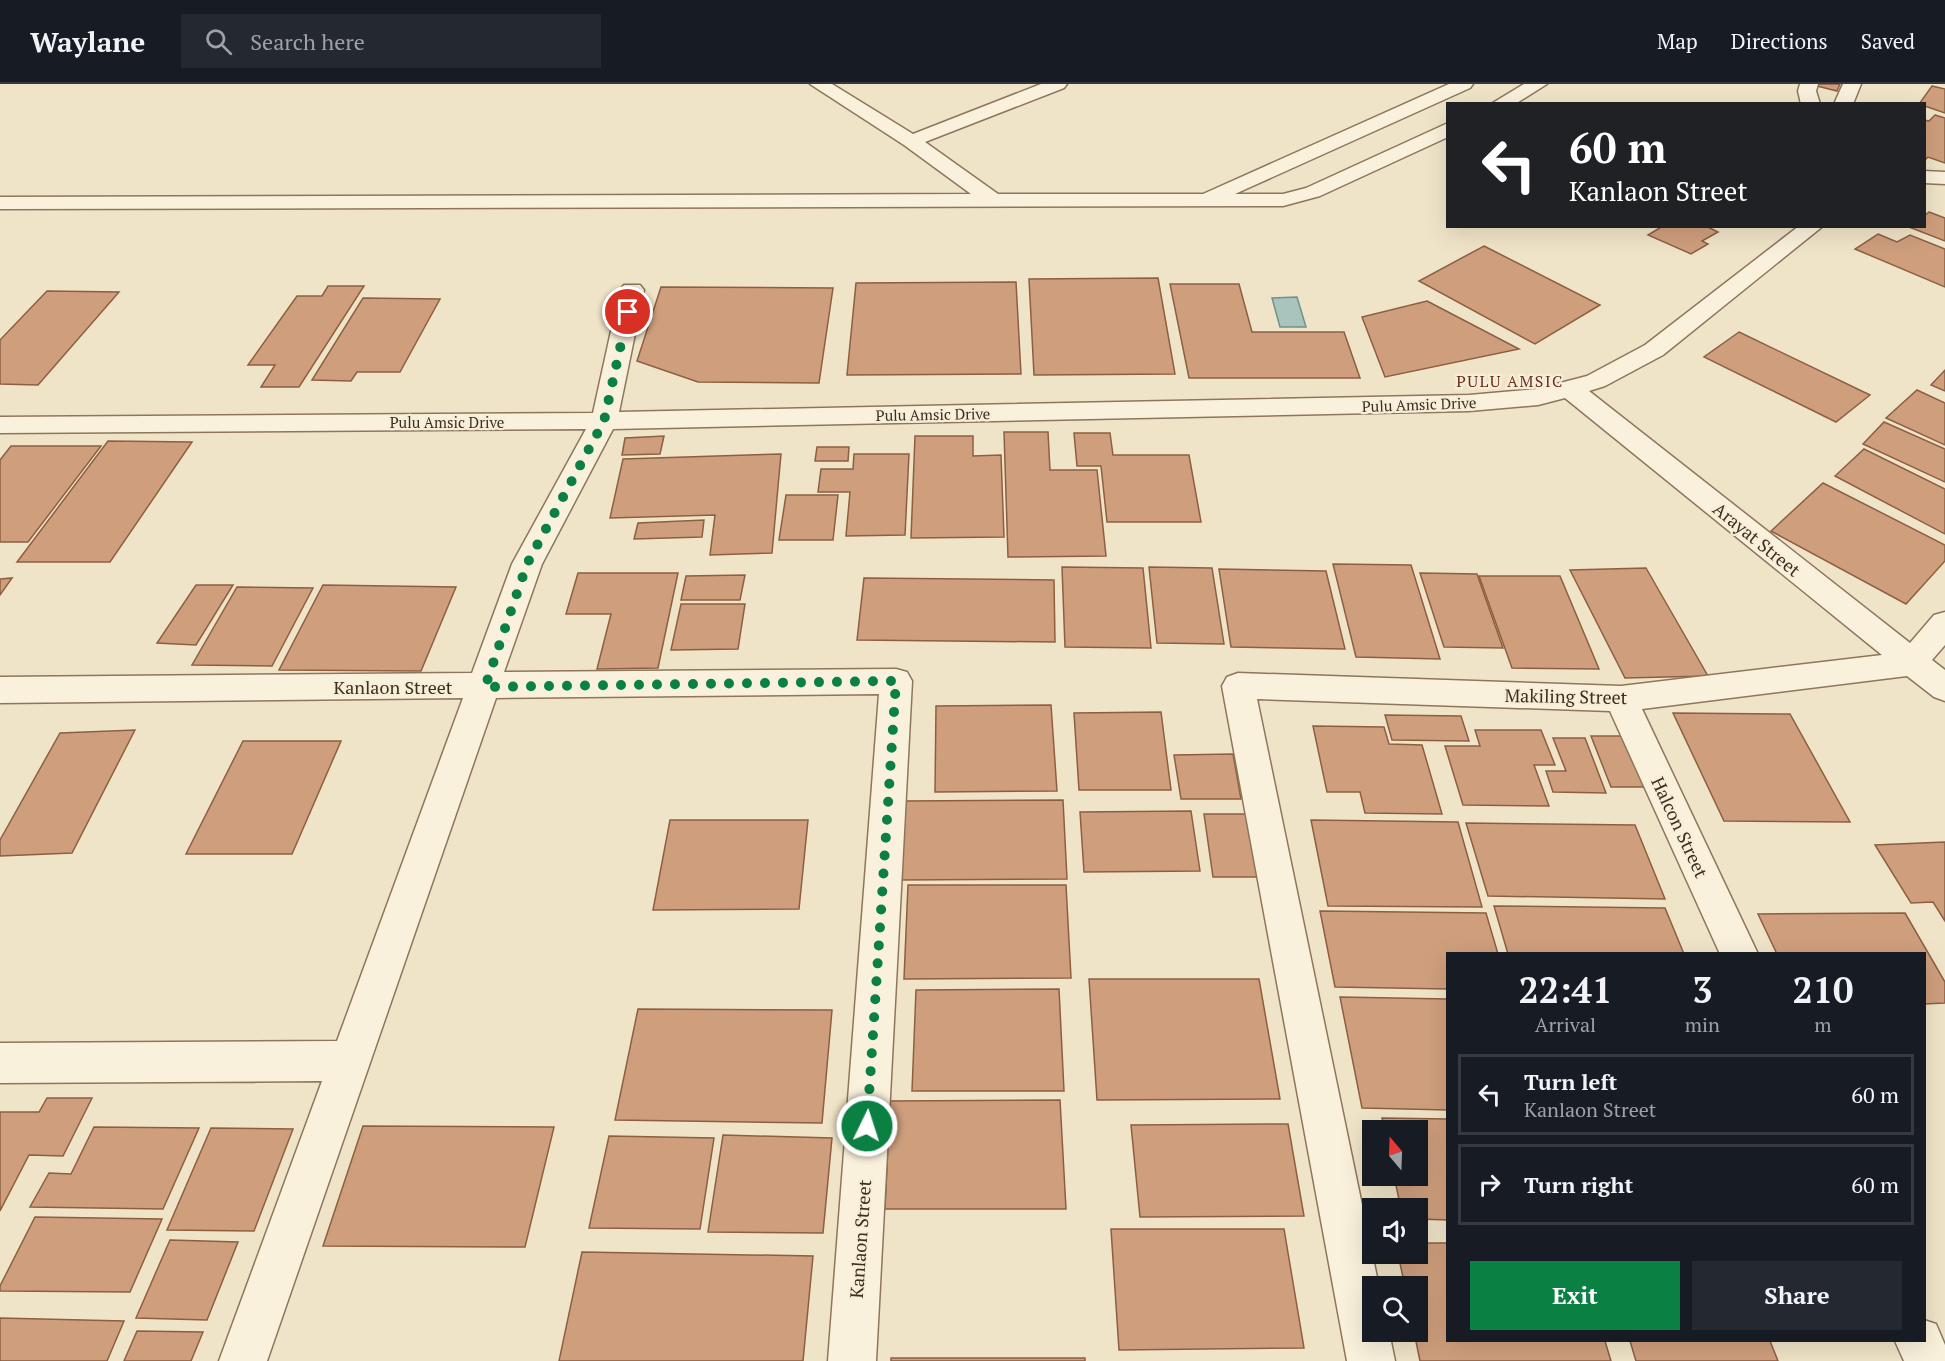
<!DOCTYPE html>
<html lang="en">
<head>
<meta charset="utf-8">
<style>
	body { margin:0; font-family:"PT Serif",serif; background:#242831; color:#f1f3f6; height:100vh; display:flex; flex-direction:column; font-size:22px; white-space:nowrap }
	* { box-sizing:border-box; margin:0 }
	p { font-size:20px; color:#9ea1a6 }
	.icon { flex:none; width:33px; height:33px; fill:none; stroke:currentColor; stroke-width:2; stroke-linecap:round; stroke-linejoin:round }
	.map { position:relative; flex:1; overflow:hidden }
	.sheet { position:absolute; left:1446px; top:868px; width:480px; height:390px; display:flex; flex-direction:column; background:#171b24; border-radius:0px; box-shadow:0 6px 24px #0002 }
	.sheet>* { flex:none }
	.hud { position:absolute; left:1446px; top:18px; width:480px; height:126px; border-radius:0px; box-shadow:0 6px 24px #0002; background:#202124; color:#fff; overflow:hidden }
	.needle { width:39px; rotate:341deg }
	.fabs { position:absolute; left:1362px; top:1036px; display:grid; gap:12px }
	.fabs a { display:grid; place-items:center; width:66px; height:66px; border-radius:0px; background:#171b24; box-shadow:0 6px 24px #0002; font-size:30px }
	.pin { position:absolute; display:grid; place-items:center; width:51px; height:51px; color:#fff; margin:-26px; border:3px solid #fff; border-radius:50%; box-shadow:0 2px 6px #0007 }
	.me { position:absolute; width:66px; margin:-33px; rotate:4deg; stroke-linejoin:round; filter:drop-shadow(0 0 4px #0008) }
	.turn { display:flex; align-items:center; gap:21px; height:126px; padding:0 24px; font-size:27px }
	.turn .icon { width:78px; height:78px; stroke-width:2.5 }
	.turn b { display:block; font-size:42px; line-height:51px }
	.eta { display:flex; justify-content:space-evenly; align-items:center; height:102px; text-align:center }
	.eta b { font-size:36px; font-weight:700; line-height:42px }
	.primary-button { display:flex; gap:12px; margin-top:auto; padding:12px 24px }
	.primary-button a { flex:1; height:69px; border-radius:0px; background:#0b8043; color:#fff; font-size:24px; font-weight:700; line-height:69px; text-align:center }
	.primary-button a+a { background:#242831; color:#f1f3f6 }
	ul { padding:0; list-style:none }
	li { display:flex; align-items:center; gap:18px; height:81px; margin:0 12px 9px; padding:0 12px; border:3px solid #363941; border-radius:0px }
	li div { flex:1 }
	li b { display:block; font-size:22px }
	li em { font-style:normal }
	header { display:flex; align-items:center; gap:36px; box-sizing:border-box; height:84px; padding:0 30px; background:#171b24; border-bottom:2px solid #363941 }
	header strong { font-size:28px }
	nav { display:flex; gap:33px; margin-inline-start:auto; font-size:21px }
	.search { width:420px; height:54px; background:#242831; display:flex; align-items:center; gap:15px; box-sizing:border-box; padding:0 21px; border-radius:0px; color:#9ea1a6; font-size:22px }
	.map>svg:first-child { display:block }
	.water { fill:#a9c4bc; stroke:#6f938a; stroke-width:1.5 }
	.building { fill:#cf9f7d; stroke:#8d5f41; stroke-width:1.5 }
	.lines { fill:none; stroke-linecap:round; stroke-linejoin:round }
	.street-casing { stroke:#8d765c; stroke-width:3 }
	.street { fill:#faf1dc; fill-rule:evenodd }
	.route { stroke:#0b8043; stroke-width:10; stroke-dasharray:0 18 }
	.labels { text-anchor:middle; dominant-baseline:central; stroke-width:4.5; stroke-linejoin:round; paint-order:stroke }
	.far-street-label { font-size:15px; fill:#3d2e20; stroke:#f7eed8 }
	.far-neighbourhood-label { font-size:16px; letter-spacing:1.5px; fill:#6b2e1e; stroke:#f7eed8 }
	.street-label { font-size:18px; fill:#3d2e20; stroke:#f7eed8 }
</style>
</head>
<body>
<header>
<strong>Waylane</strong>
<div class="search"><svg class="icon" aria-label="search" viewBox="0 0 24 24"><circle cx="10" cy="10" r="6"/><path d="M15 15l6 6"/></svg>Search here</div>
<nav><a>Map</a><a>Directions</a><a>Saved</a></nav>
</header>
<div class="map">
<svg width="1945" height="1277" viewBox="0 0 1945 1277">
	<rect width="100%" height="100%" fill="#f0e4c8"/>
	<polygon class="water" points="1297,213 1306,243 1280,243 1272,214"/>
	<g class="building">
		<polygon points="1818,0 1840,0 1837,7 1817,2"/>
		<polygon points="1932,2 1945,5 1945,29 1919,20"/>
		<polygon points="1935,31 1945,34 1945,79 1928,73 1924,77 1924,36 1929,37"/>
		<polygon points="1929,128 1945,134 1945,157 1909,143 1924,142 1924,132"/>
		<polygon points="1663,142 1706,142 1718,148 1702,157 1708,160 1691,170 1648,151"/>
		<polygon points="1878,150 1897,158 1910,151 1945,165 1945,203 1855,165"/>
		<polygon points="1484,162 1600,221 1535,260 1419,197"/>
		<polygon points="1158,194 1175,290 1034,291 1029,195"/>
		<polygon points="1016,198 1021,290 847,291 856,199"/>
		<polygon points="1170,200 1239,200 1252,248 1344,248 1360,294 1189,294"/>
		<polygon points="328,202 364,202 299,303 261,303 275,281 248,281 297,212 322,212"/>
		<polygon points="661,203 833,204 819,299 698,298 637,277"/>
		<polygon points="47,207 119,208 38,301 0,300 0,256"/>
		<polygon points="363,214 440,215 400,288 357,288 351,297 312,296"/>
		<polygon points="1427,217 1519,265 1385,293 1362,233"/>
		<polygon points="1739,248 1870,311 1836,338 1704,273"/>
		<polygon points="1945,286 1945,307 1931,301"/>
		<polygon points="1917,306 1945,319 1945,361 1886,334"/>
		<polygon points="1884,338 1945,365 1945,398 1863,360"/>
		<polygon points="1004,348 1048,348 1050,386 1097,386 1106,472 1008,473"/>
		<polygon points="1074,349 1110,349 1113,371 1189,371 1201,438 1107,438 1101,382 1077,382"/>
		<polygon points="664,352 660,370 622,371 625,354"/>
		<polygon points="915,352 973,352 973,372 1001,371 1004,453 911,454"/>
		<polygon points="108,357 192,358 110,478 17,478"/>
		<polygon points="11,362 101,362 28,458 0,458 0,376"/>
		<polygon points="817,363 849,363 848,377 815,377"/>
		<polygon points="1864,365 1945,405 1945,450 1835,392"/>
		<polygon points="781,370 772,469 710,471 715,431 610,434 623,375"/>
		<polygon points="854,370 909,370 905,451 846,452 850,408 818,408 821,385 853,385"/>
		<polygon points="1823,399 1945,461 1945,477 1906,520 1771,447"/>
		<polygon points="786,411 838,411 833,456 779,456"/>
		<polygon points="704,436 702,453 634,455 638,439"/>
		<polygon points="1333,480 1411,481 1440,575 1356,573"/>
		<polygon points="1062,483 1143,484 1151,564 1065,563"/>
		<polygon points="1149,483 1212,484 1224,560 1157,559"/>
		<polygon points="1646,484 1708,592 1625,594 1570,486"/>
		<polygon points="1219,485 1326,487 1345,565 1231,563"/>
		<polygon points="578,489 678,489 658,584 597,585 611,530 566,530"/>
		<polygon points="1420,489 1477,490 1503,564 1444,563"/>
		<polygon points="745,491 740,516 681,516 686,492"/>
		<polygon points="1479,492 1560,492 1599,585 1512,584"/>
		<polygon points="12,494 0,511 0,495"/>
		<polygon points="864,494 1054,496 1055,558 857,556"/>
		<polygon points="196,501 233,501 196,561 157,559"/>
		<polygon points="323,501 456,503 421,587 279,586"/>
		<polygon points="237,503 313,504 272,582 192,581"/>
		<polygon points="681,520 745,520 738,565 671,566"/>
		<polygon points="1051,621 1057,707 935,708 936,622"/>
		<polygon points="1161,628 1171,706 1079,706 1074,629"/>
		<polygon points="1673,629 1790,630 1850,738 1724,737"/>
		<polygon points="1385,631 1461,632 1469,657 1392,656"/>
		<polygon points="1313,642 1384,643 1389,660 1422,661 1442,730 1365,729 1360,708 1327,708"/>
		<polygon points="135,646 72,769 0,772 0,756 60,649"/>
		<polygon points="1475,646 1541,646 1555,681 1534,681 1549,722 1463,721 1445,662 1480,662"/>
		<polygon points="1591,652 1624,652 1645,703 1611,703"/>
		<polygon points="1553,654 1585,654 1606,709 1553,708 1546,687 1566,687"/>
		<polygon points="243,657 341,657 292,770 186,770"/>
		<polygon points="1233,670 1241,715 1181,715 1174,671"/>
		<polygon points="1063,716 1067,795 900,796 904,717"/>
		<polygon points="1191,727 1200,787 1084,788 1080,728"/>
		<polygon points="1204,730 1248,730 1260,793 1213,793"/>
		<polygon points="670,736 808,736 799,825 653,826"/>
		<polygon points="1311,736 1458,738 1482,823 1328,822"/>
		<polygon points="1466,739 1635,741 1665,815 1488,812"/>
		<polygon points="1945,758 1945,837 1933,818 1911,819 1875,761"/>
		<polygon points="908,801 1066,801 1071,894 904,895"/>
		<polygon points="1494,822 1665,824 1684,870 1508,870"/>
		<polygon points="1320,827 1486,829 1498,870 1448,870 1448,905 1335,903"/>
		<polygon points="1905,829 1945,898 1945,919 1924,920 1924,870 1777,870 1758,830"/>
		<polygon points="1089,895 1259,895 1280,1015 1097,1016"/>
		<polygon points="1059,905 1064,1007 912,1007 916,906"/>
		<polygon points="1340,913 1448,915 1448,1026 1362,1024"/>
		<polygon points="638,925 832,926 822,1039 615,1036"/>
		<polygon points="47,1014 92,1014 63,1072 29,1071 0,1127 0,1028 39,1028"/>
		<polygon points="1060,1016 1066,1125 885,1125 890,1017"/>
		<polygon points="1382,1034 1448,1035 1448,1136 1418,1135 1418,1125 1401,1125 1394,1092 1418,1092 1418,1047 1385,1047"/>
		<polygon points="1288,1040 1304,1132 1140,1133 1131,1041"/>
		<polygon points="363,1042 554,1043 525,1163 323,1162"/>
		<polygon points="94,1043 199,1044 163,1125 30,1123 49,1089 71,1090"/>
		<polygon points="211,1044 293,1045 254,1147 167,1146"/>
		<polygon points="723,1051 832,1054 823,1149 708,1148"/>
		<polygon points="609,1052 714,1054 700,1145 589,1144"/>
		<polygon points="35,1133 162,1135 130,1208 0,1207 0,1202"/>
		<polygon points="1111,1145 1284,1145 1304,1264 1119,1266"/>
		<polygon points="170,1156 238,1158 207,1236 136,1234"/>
		<polygon points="1418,1159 1448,1159 1448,1257 1605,1257 1611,1277 1420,1277 1414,1248 1418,1248 1418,1203 1405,1203 1398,1170 1418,1170"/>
		<polygon points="582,1168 813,1172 803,1277 559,1277"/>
		<polygon points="0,1234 124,1237 107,1277 0,1277"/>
		<polygon points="137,1247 203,1248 191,1277 124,1277"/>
		<polygon points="1630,1257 1770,1257 1778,1277 1636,1277"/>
		<rect x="891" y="1274" width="194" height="3"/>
	</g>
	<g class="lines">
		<defs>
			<g id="street">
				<polygon points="810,0 832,0 913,50 1041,0 1067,0 1064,4 925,58 998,110 1203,110 1449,0 1473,0 1470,4 1235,110 1283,110 1306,104 1448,39 1448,53 1320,112 1283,122 0,125 0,113 971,110 904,61"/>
				<polygon points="1524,0 1547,0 1515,20 1491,20"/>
				<polygon points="1800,0 1818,0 1816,7 1820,20 1801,20 1798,7"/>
				<polygon points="1843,0 1861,0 1853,20 1834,20"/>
				<polygon points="1924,87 1945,88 1945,100 1924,99"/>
				<polygon points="1799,142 1823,142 1663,271 1605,302 1589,307 1910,559 1934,531 1945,528 1945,561 1932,576 1945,586 1945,617 1934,613 1907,592 1642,625 1758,870 1720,870 1610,627 1257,615 1379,1203 1372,1203 1372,1248 1389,1248 1395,1277 1347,1277 1222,602 1227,593 1238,589 1621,602 1882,571 1565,314 1538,321 1469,327 613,345 542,480 504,588 896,585 907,588 912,597 876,1277 828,1277 879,610 496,614 267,1277 219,1277 322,997 0,999 0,959 337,957 463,614 0,619 0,593 472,589 512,480 586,345 0,349 0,333 593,329 620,206 624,201 640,201 644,206 619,328 1469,311 1537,305 1587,292 1645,261"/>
				<polygon points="1924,1236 1936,1240 1945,1261 1945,1277 1904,1277 1895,1257 1924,1257"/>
			</g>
		</defs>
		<use href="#street" class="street-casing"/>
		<use href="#street" class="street"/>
	</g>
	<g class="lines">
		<polyline class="route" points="628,228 604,337 527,480 485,603 896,597 867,1042"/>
	</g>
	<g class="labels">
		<g class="far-street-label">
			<text transform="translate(1419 320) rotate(-2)">Pulu Amsic Drive</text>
			<text transform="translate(933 330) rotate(-1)">Pulu Amsic Drive</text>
			<text x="447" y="338">Pulu Amsic Drive</text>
		</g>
		<g class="far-neighbourhood-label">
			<text x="1510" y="297">PULU AMSIC</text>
		</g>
		<g class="street-label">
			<text transform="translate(1757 455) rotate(39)">Arayat Street</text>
			<text x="393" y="603">Kanlaon Street</text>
			<text transform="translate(1566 612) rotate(1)">Makiling Street</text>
			<text transform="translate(1680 743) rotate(65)">Halcon Street</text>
			<text transform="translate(860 1155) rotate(-86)">Kanlaon Street</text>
		</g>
	</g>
</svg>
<div class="fabs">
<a><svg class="needle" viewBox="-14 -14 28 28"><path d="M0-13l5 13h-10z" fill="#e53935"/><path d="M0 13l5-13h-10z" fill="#9ea1a6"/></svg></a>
<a><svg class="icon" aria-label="sound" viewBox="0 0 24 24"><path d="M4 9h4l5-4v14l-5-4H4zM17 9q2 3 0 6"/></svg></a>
<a><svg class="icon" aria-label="search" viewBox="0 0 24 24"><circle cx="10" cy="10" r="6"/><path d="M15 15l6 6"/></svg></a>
</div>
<div class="pin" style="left:628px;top:228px;background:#d93025"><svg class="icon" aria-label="arrive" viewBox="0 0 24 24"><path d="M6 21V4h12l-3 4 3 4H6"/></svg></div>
<svg class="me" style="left:867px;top:1042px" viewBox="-20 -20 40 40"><circle r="17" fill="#0b8043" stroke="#fff" stroke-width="3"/><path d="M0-11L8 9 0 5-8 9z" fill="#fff"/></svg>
<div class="hud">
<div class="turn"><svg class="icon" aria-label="left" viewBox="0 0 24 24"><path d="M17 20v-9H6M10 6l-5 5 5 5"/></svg><div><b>60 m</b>Kanlaon Street</div></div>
</div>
<section class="sheet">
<div class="eta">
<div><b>22:41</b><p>Arrival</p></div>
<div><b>3</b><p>min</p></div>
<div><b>210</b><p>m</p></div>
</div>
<ul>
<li><svg class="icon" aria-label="left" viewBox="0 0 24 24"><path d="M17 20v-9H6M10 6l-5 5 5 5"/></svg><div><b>Turn left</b><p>Kanlaon Street</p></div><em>60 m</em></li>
<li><svg class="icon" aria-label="right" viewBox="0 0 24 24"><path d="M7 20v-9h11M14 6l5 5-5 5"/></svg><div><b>Turn right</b></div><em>60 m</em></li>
</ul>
<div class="primary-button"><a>Exit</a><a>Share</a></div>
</section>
</div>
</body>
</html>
